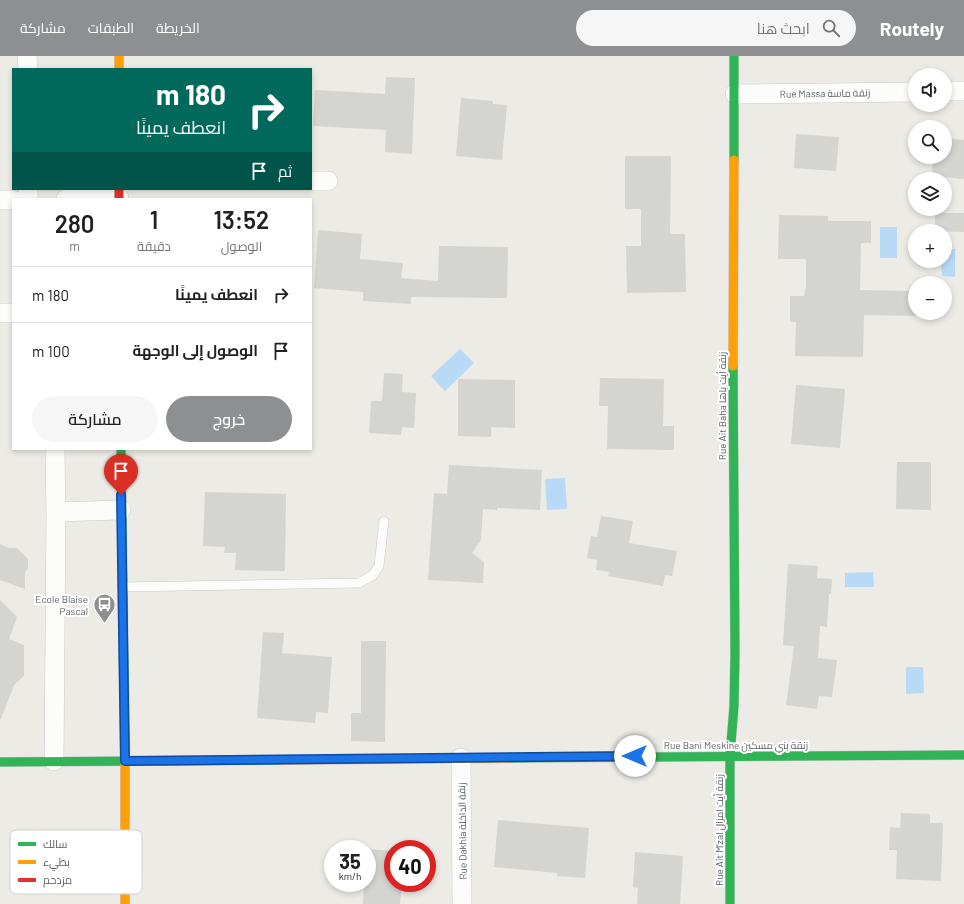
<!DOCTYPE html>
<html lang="ar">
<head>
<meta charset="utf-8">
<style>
	body { margin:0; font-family:Barlow,Cairo,sans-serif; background:#f6f6f6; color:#202124; direction:rtl; height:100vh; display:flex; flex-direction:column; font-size:15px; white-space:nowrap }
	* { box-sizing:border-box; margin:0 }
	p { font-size:13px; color:#757577 }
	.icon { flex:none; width:22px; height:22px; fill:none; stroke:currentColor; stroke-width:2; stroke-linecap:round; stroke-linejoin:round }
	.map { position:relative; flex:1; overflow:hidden; direction:ltr }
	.sheet { position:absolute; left:12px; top:142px; width:300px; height:252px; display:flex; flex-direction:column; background:#fff; border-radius:0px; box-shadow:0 2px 6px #0003; direction:rtl }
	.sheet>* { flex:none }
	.banner { position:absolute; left:12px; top:12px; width:300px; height:122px; border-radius:0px; box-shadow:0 2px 6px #0003; direction:rtl; background:#00695c; color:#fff; overflow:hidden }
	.buttons { position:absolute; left:908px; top:12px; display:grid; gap:8px }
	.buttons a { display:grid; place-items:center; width:44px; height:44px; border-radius:50%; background:#fff; box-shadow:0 2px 6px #0003; font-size:20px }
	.speed { position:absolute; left:324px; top:784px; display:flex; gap:8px; font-size:20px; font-weight:700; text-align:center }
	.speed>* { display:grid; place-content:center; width:52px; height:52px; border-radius:50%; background:#fff; box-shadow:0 2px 6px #0003; line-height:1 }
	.speed small { font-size:10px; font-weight:400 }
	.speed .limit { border:6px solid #d22; background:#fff; color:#111 }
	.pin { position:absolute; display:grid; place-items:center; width:34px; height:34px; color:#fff; margin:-41px -17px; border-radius:50% 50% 50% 0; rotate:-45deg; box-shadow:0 0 4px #0007 }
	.pin .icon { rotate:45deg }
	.me { position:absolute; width:44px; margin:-22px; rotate:270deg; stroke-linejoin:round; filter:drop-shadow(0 0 3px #0008) }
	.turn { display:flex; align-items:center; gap:14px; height:84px; padding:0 20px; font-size:18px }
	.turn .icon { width:52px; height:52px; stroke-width:2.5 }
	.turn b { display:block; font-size:28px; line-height:34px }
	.then { display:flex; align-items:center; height:38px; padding:0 20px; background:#0003; gap:8px; font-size:15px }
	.eta { display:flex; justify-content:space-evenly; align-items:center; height:68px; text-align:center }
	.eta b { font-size:24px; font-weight:600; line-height:28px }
	.button { display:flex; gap:8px; margin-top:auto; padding:8px 20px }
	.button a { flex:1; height:46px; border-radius:24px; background:#8d8f91; color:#fff; font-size:16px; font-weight:600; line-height:46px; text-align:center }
	.button a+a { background:#f6f6f6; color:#202124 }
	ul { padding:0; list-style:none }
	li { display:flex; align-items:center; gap:12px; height:56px; padding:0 20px; border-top:1px solid #e0e0e0 }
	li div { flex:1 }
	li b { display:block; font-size:15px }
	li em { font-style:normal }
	header { display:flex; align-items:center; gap:24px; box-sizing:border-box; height:56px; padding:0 20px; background:#8d8f91; color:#fff }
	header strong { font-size:19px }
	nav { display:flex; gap:22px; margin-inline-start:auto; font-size:14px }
	.search { width:280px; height:36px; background:#f6f6f6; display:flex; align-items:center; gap:10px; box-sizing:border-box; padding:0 14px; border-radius:22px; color:#757577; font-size:15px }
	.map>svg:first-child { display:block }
	.water { fill:#b8daf7 }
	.building { fill:#d4d4d0 }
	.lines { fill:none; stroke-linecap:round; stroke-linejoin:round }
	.lane-casing { stroke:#c9cac9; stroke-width:10 }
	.street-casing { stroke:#c9cac9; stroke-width:20 }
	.fast-casing { stroke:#cacaca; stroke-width:10 }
	.slow-casing { stroke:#cacaca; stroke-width:10 }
	.jam-casing { stroke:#cacaca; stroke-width:10 }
	.lane { stroke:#fcfcfb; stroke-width:9 }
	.street { stroke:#fcfcfb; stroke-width:19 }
	.fast { stroke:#30b455; stroke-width:9 }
	.slow { stroke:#ff9f0a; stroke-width:9 }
	.jam { stroke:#e5322d; stroke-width:9 }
	.route-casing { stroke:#114b97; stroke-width:10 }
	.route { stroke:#1a73e8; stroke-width:7 }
	.labels { text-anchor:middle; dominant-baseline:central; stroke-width:4; stroke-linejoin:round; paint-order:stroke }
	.street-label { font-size:10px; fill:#5a5e64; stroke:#fff }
	.poi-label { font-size:10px; fill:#5a5e64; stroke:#fff; text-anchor:end }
	.key { fill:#fff; stroke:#cecfd0; stroke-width:1 }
	.key-label { font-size:11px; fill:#5a5e64 }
</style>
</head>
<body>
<header>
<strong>Routely</strong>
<div class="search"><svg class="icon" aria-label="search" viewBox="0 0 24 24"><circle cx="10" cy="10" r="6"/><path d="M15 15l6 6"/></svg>ابحث هنا</div>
<nav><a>الخريطة</a><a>الطبقات</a><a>مشاركة</a></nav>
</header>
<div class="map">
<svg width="964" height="848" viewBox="0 0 964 848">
	<rect width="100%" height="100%" fill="#ecebe5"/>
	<g class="water">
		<rect x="880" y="171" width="17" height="31"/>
		<polygon points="945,193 955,193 955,221 942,220 941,205 945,205"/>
		<polygon points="460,293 474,307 445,335 431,320"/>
		<polygon points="565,422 567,453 547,454 545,423"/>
		<polygon points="873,516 874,531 845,531 845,517"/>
		<polygon points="906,611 923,611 924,637 906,638"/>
	</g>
	<g class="building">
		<polygon points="386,21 415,22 412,98 385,96 386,74 313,70 315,34 385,38"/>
		<polygon points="461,42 493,45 493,48 507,49 502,104 456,100"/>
		<polygon points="796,78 839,81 836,115 794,112"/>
		<polygon points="945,82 964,84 964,123 932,120 933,101 945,101"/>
		<polygon points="625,100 671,100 670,178 685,178 686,236 627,237 626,190 641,190 641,153 625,153"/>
		<polygon points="935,157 964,157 964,176 935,175"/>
		<polygon points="779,159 828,160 828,165 871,165 871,187 861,187 860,234 915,235 915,260 864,259 863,301 795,300 796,266 790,266 790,240 804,240 805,233 806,233 806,203 778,203"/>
		<polygon points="318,174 362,178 360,203 403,207 401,222 438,225 439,190 508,191 507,242 411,241 411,248 363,245 363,236 314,232"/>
		<polygon points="384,317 403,318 402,336 416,337 414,372 402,371 401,379 369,377 371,345 382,345"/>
		<polygon points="600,322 664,323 663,370 674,370 674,394 607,393 608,350 599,350"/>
		<polygon points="458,323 515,324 515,372 491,371 491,381 458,380"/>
		<polygon points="796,329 845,333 840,392 791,388"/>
		<polygon points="897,406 931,406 931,454 896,453"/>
		<polygon points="449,409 542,414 540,454 497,452 497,454 483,453 481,484 472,497 484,506 483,527 428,524 434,437 447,438"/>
		<polygon points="205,436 286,438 285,515 235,514 236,497 224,497 225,491 203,490"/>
		<polygon points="601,460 633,465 629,487 677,495 672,520 665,519 663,530 608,520 609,516 596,514 597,504 587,502 591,480 597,481"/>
		<polygon points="0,488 9,492 17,492 28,503 28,512 25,516 25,533 0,524"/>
		<polygon points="788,508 818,510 817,522 832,523 831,538 829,538 827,571 820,570 818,602 837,604 832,641 819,640 817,653 786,649 794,590 783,589"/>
		<polygon points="0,544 17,561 9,583 24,589 24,620 14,629 1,663 0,663"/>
		<polygon points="263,576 284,577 282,597 332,601 328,657 316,656 315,667 257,662"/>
		<polygon points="361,585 386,585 385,686 351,685 351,657 361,657"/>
		<polygon points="901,757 930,758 930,767 943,767 941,825 896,823 897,794 889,794 890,771 900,772"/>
		<polygon points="498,764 589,772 585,822 557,820 557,817 494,811"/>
		<polygon points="367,793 393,795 393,827 402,827 400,848 363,848 364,827 367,827"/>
		<polygon points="635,796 683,800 680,848 637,848 638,832 633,831"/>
	</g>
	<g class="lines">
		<defs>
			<polyline id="lane" points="122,531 359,527 373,519 379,510 384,465"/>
			<g id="street">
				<polyline points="27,0 28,13"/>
				<polyline points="945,35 964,35"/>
				<polyline points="735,38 915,36"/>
				<polyline points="311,125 328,125"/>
				<polyline points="28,133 28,143"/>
				<polyline points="66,143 119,142"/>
				<polyline points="0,144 13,144"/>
				<polyline points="0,257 13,257"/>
				<polyline points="56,456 121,454"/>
				<polyline points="461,702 462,848"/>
				<polyline points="54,705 56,456 55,393"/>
			</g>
			<g id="fast">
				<polyline points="734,104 734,0"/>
				<polyline points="121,393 125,702"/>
				<polyline points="509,702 964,699"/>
				<polyline points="0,706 279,704"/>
				<polyline points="730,848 730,699 734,650 735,597 733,310"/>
			</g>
			<g id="slow">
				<polyline points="119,0 119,13"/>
				<polyline points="733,310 734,104"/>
				<polyline points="279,704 509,702"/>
				<polyline points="125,848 125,702"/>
			</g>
			<polyline id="jam" points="119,133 119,143"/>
		</defs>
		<use href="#lane" class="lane-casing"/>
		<use href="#street" class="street-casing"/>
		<use href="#fast" class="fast-casing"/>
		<use href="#slow" class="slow-casing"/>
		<use href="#jam" class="jam-casing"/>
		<use href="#lane" class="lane"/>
		<use href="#street" class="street"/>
		<use href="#fast" class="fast"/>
		<use href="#slow" class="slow"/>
		<use href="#jam" class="jam"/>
	</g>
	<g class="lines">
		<defs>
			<polyline id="route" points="121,439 125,705 635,700"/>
		</defs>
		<use href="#route" class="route-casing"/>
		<use href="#route" class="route"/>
	</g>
	<defs>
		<symbol id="bus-pin" viewBox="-11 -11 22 30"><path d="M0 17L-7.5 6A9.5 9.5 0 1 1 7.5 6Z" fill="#8d8f91" stroke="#fff"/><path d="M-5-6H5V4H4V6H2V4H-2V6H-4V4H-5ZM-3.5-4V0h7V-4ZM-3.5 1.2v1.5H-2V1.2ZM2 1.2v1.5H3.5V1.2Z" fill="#fff"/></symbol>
	</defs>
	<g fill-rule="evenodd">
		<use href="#bus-pin" x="92" y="536" width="25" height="34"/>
	</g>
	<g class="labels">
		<g class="street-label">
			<text transform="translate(825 37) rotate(-1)">Rue Massa زنقة ماسة</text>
			<text transform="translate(722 350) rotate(-90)">Rue Ait Baha زنقة أيت باها</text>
			<text x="736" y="689">Rue Bani Meskine زنقة بني مسكين</text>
			<text transform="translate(719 774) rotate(-90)">Rue Ait M'zal زنقة أيت امزال</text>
			<text transform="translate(462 775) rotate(-91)">Rue Dakhla زنقة الداخلة</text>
		</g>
		<g class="poi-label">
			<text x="88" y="543">Ecole Blaise<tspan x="88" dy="12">Pascal</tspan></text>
		</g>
	</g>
	<rect x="10" y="774" width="132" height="64" rx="6" class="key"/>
	<rect x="18" y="786" width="18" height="4" fill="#30b455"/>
	<rect x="18" y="804" width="18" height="4" fill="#ff9f0a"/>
	<rect x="18" y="822" width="18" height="4" fill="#e5322d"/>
	<g class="key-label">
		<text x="43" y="792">سالك</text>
		<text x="43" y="810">بطيء</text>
		<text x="43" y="828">مزدحم</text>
	</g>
</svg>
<div class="buttons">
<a><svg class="icon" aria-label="sound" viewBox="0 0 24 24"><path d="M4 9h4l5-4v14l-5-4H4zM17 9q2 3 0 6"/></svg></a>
<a><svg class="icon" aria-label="search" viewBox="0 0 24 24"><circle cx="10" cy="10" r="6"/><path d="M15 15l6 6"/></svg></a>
<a><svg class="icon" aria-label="layers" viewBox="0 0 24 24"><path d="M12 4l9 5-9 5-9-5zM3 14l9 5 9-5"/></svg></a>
<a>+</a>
<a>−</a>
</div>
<div class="speed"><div>35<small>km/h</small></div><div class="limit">40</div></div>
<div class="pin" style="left:121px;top:439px;background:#d93025"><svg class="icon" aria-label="arrive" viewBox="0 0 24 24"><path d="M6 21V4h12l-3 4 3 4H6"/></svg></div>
<svg class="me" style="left:635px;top:700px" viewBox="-20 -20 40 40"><circle r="19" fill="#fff"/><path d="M0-13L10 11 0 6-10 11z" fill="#1a73e8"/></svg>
<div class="banner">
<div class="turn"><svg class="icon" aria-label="right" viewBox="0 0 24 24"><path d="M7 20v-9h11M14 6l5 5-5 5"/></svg><div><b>180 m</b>انعطف يمينًا</div></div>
<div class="then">ثم<svg class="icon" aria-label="arrive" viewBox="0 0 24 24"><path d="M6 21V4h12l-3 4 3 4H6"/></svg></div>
</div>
<section class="sheet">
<div class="eta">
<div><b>13:52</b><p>الوصول</p></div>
<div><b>1</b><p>دقيقة</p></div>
<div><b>280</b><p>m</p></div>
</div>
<ul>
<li><svg class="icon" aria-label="right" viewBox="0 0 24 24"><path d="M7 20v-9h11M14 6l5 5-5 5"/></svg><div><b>انعطف يمينًا</b></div><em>180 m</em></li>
<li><svg class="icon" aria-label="arrive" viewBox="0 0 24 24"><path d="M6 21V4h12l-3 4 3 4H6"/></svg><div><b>الوصول إلى الوجهة</b></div><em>100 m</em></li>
</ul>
<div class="button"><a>خروج</a><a>مشاركة</a></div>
</section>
</div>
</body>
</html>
